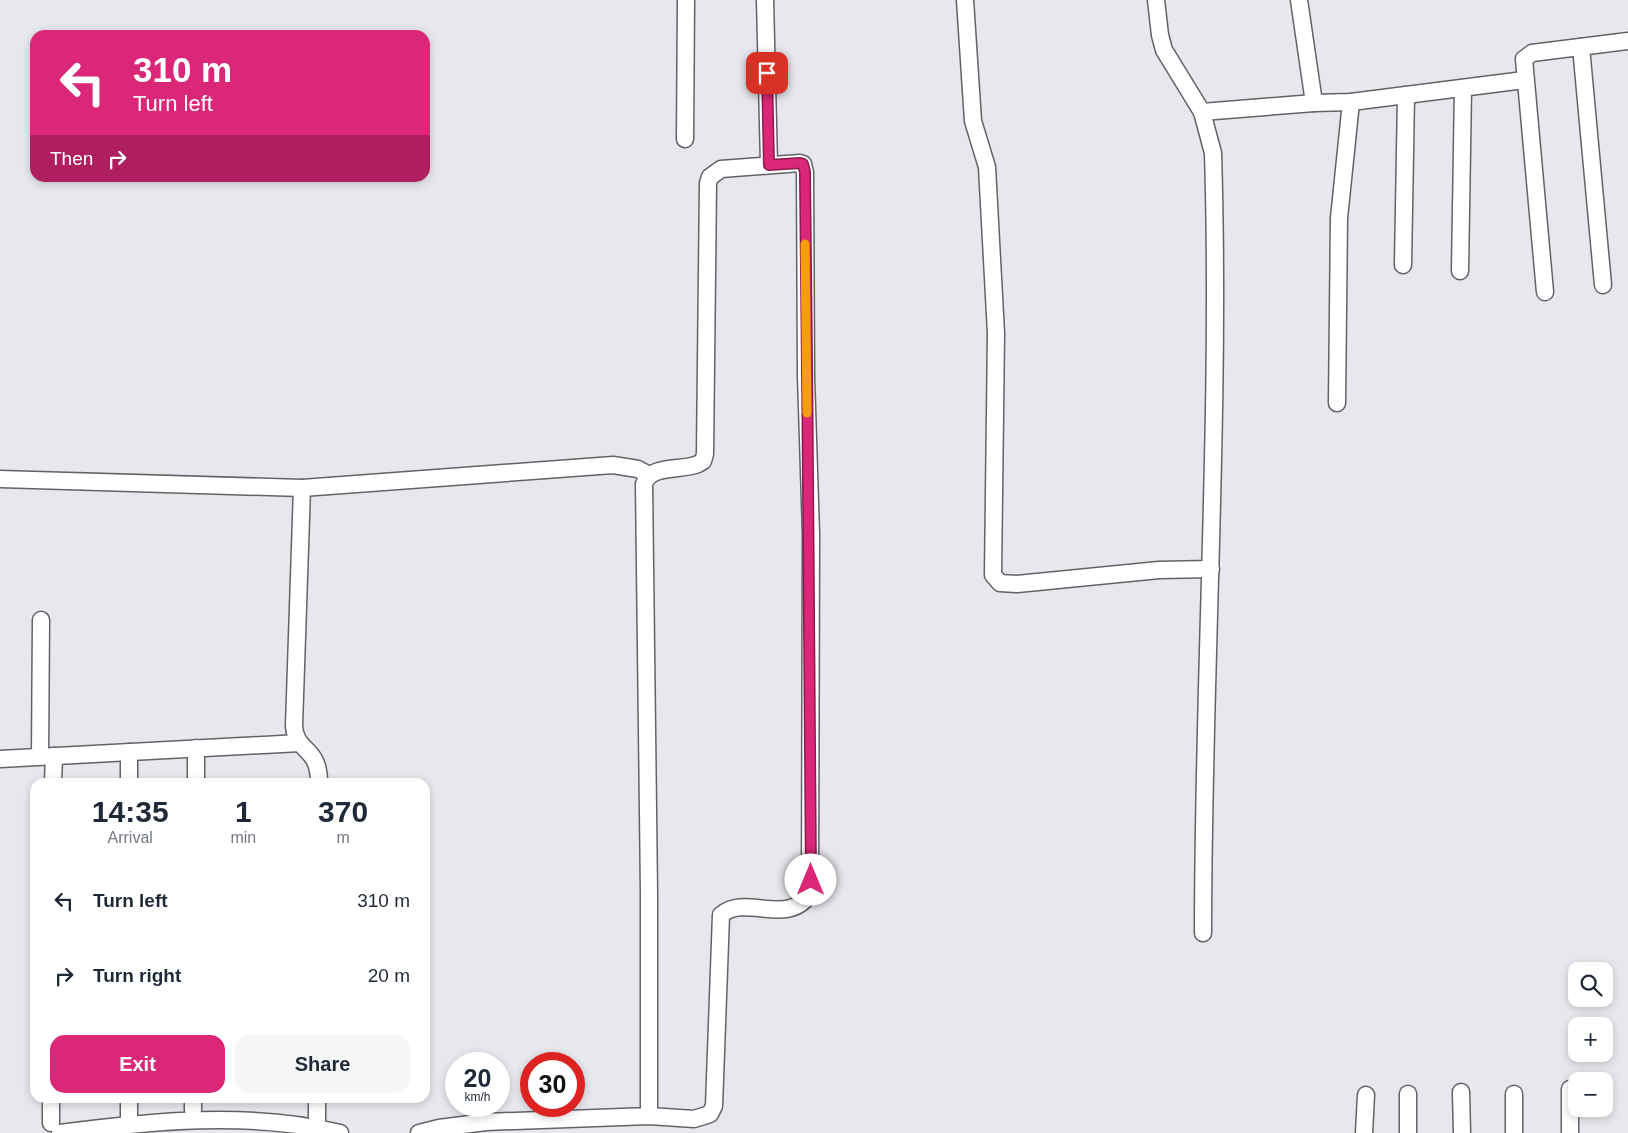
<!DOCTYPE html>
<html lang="en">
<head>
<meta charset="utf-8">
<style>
	body { margin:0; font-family:Arial,sans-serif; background:#f6f6f7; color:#1f2937; height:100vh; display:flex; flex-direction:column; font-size:19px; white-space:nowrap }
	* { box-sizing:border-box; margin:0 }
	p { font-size:16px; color:#747a83 }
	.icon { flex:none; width:28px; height:28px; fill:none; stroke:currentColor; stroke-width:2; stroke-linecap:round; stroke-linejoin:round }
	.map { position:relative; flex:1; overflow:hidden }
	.side { position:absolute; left:30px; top:778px; width:400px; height:325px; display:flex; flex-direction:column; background:#fff; border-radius:15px; box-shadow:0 2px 8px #0003 }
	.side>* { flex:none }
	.banner { position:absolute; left:30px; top:30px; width:400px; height:152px; border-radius:15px; box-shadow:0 2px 8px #0003; background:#db2777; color:#fff; overflow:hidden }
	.buttons { position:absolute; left:1568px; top:962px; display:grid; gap:10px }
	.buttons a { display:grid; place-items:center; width:45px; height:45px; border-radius:10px; background:#fff; box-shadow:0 2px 8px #0003; font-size:25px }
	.speed { position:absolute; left:445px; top:1052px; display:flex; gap:10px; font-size:25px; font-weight:700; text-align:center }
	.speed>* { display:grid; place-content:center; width:65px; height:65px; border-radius:50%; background:#fff; box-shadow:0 2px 8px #0003; line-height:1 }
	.speed small { font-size:12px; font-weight:400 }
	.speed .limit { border:8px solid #d22; background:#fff; color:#111 }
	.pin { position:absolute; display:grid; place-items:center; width:42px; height:42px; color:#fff; margin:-21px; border-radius:10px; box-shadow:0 2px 8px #0006 }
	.me { position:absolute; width:55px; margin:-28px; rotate:0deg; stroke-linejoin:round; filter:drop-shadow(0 0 4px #0008) }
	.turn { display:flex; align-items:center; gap:18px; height:105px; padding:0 20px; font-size:22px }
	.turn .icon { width:65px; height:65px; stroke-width:2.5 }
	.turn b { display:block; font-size:35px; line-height:42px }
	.then { display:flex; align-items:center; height:48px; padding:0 20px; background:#0003; gap:10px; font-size:19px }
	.eta { display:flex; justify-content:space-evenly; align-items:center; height:85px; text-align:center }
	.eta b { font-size:30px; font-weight:600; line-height:35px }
	.button { display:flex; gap:10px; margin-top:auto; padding:10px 20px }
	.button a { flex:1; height:58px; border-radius:15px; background:#db2777; color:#fff; font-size:20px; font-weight:600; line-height:58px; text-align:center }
	.button a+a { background:#f6f6f7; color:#1f2937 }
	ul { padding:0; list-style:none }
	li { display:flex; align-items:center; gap:15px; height:75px; padding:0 20px }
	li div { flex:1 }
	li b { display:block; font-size:19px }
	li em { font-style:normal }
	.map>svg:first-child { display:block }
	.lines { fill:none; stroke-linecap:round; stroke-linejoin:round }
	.minor-casing { stroke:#626367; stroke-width:19 }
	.minor { stroke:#fff; stroke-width:16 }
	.route-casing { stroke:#8e194d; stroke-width:12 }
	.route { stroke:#db2777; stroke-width:9 }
	.slow { stroke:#f59e0b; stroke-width:9 }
</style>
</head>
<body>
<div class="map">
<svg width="1628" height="1133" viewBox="0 0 1628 1133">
	<rect width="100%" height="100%" fill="#e7e8ed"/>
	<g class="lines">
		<defs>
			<g id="minor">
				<polyline points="765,0 769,165"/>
				<polyline points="965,0 973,121 987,167 996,333 993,575 1000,583 1017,584 1159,570 1211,569"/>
				<path d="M1156,0L1160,35L1164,50L1202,112L1213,153C1221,413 1203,673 1203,933"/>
				<polyline points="1299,0 1314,103"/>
				<polyline points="1581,47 1603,285"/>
				<polyline points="1202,112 1314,103 1351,102 1524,80"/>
				<polyline points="685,139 686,0"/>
				<polyline points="1403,265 1406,95"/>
				<polyline points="1460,271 1463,88"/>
				<polyline points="1545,292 1524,59 1532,53 1628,41"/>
				<polyline points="1337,403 1339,218 1351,102"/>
				<polyline points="0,479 302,488 613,465 638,469 649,475"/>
				<path d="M302,488L294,726C296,753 319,746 319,782"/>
				<polyline points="129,752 129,782"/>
				<polyline points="40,756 41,620"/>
				<polyline points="0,759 300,743"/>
				<polyline points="53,782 54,756"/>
				<polyline points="196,782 196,748"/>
				<polyline points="1570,1089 1570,1133"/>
				<polyline points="1461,1092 1462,1133"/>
				<polyline points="1408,1094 1408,1133"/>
				<polyline points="1514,1094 1514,1133"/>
				<polyline points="129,1098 129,1119"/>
				<polyline points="193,1110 193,1098"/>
				<polyline points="51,1123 51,1098"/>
				<polyline points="317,1127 317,1098"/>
				<path d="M60,1133C151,1121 250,1111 340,1133"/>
				<path d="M419,1133L439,1128L486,1122L649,1116L694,1119L710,1114L714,1106L721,915C745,893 789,928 810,893L811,534L806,376L805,172L803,164L800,163L721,169L710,177L708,183L705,454L703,461L698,464C683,471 650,464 644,484L649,893V1116"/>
				<polyline points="1364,1133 1366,1095"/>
			</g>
		</defs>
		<use href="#minor" class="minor-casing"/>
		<use href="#minor" class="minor"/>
	</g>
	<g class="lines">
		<defs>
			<path id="route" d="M767,73L769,165L800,163L803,164L805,172C807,408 811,644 811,880"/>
		</defs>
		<use href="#route" class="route-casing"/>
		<use href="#route" class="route"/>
		<polyline class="slow" points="805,244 807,413"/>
	</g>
</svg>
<div class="buttons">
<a><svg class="icon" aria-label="search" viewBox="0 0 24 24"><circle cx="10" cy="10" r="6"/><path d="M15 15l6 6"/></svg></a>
<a>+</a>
<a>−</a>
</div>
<div class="speed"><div>20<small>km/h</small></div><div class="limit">30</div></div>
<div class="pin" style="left:767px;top:73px;background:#d93025"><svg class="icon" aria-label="arrive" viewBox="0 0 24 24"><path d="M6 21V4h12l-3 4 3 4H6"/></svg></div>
<svg class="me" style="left:811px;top:880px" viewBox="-20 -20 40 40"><circle r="19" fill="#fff"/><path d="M0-13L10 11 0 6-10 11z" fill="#db2777"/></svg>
<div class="banner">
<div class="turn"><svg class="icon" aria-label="left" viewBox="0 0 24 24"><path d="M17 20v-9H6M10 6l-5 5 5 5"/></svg><div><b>310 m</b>Turn left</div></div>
<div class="then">Then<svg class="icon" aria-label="right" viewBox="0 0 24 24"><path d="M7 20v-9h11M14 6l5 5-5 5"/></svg></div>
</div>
<section class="side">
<div class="eta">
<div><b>14:35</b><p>Arrival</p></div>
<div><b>1</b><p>min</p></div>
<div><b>370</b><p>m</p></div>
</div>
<ul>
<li><svg class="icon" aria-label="left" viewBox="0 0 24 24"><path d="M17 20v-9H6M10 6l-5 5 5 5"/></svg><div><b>Turn left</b></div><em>310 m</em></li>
<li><svg class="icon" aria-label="right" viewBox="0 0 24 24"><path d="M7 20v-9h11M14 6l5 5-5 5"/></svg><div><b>Turn right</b></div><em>20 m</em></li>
</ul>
<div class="button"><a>Exit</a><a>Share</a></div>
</section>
</div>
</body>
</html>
